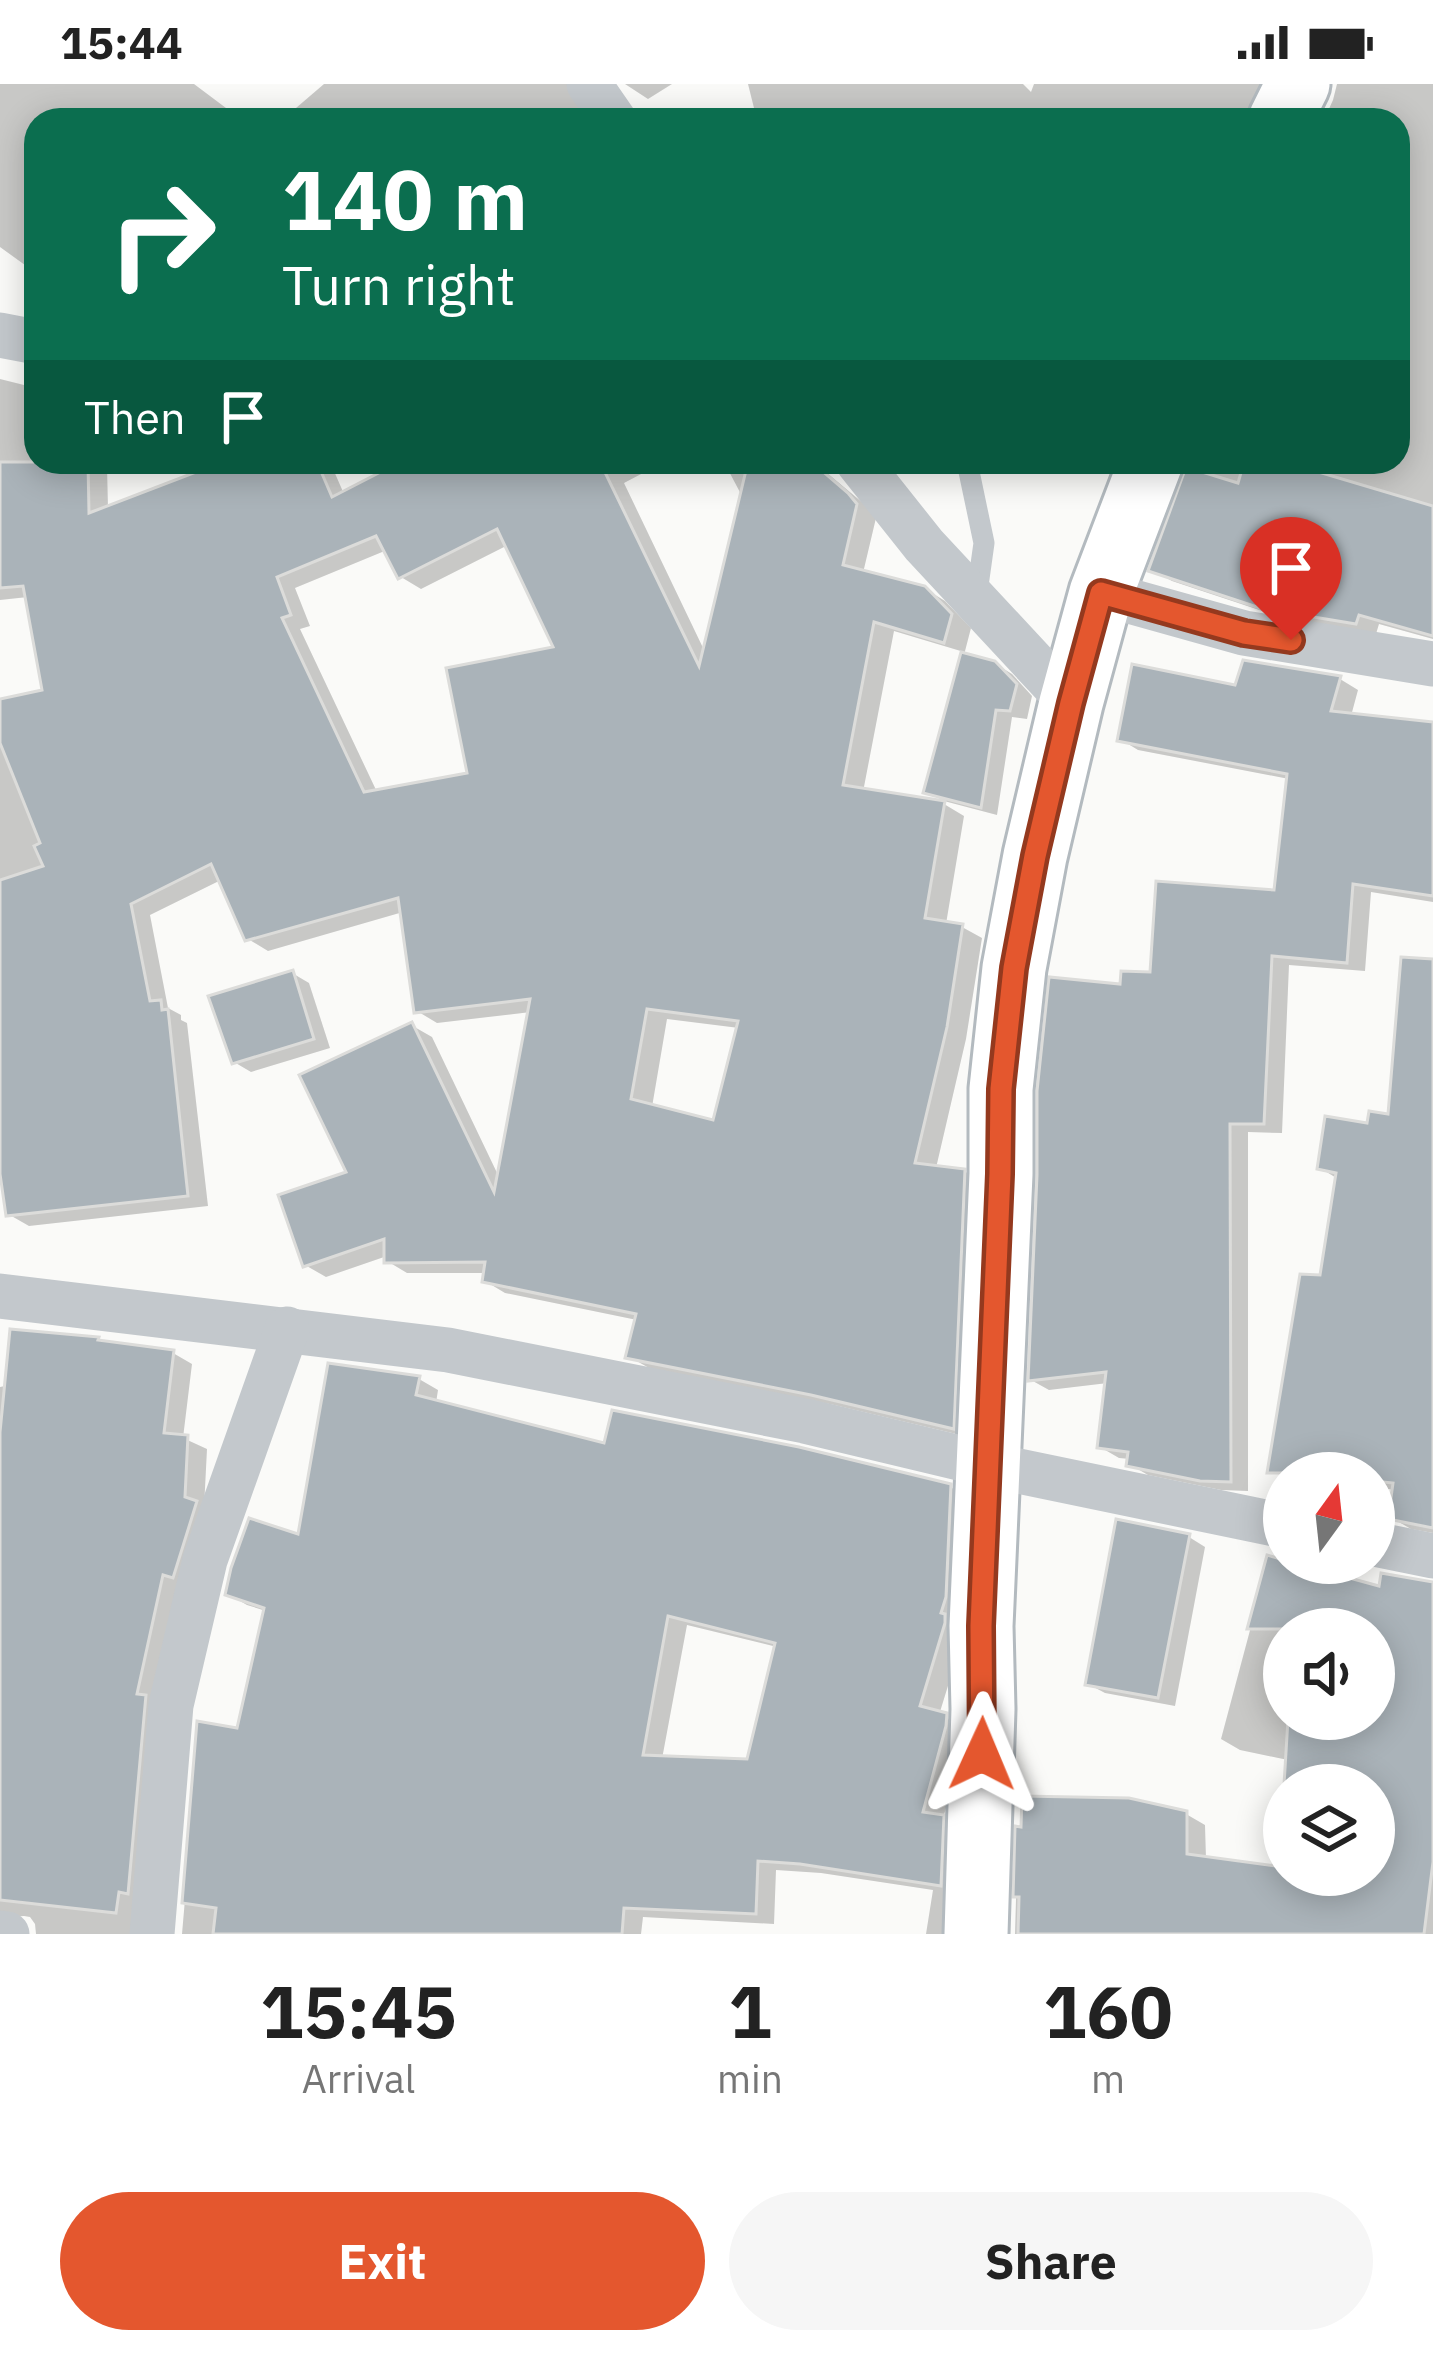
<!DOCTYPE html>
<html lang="en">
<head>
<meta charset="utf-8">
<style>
	body { margin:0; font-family:"IBM Plex Sans",sans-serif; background:#f6f6f6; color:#222; height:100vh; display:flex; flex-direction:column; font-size:45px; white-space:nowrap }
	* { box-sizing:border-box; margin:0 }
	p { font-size:39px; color:#767676 }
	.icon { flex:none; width:66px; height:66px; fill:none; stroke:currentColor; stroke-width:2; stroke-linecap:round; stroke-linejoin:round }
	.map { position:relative; height:1850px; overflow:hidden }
	.sheet { display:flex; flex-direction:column; background:#fff; flex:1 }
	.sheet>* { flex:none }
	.top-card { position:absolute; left:24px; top:24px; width:1386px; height:366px; border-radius:36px; box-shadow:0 6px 30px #0003; background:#0b6e4f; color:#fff; overflow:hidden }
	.needle { width:78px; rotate:15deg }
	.fabs { position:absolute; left:1263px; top:1368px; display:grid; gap:24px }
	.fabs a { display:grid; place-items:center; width:132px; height:132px; border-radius:50%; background:#fff; box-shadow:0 6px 30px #0003; font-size:60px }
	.pin { position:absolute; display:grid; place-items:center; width:102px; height:102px; color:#fff; margin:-123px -51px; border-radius:50% 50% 50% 0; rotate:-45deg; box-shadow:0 0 12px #0007 }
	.pin .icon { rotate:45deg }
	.me { position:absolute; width:132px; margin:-66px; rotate:1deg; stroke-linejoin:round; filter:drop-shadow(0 0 9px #0008) }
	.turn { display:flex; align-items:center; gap:42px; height:252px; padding:0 60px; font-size:54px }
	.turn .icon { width:156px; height:156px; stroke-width:2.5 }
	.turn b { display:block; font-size:84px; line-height:102px }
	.then { display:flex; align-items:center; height:114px; padding:0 60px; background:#0003; gap:24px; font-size:45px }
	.eta { display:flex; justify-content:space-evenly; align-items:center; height:204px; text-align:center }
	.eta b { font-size:72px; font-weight:800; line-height:84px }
	.cta { display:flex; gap:24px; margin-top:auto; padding:24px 60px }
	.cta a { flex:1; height:138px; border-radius:72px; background:#e4572e; color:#fff; font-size:48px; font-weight:800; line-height:138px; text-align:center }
	.cta a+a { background:#f6f6f6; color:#222 }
	.status { display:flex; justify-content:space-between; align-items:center; height:84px; padding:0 60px; background:#fff; direction:ltr }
	.status svg { height:33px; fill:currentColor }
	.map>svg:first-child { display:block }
	.shadow { fill:#0003; fill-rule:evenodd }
	.building { fill:#aab3b9; stroke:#dcdcda; stroke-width:3; fill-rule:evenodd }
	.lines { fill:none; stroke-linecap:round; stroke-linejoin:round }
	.secondary-casing { stroke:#b3babf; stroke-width:69 }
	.lane { stroke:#c3c8cc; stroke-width:21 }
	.street { stroke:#c3c8cc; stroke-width:45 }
	.secondary { stroke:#fff; stroke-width:63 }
	.route-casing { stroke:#94391e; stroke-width:30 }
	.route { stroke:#e4572e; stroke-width:21 }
</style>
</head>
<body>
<div class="status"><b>15:44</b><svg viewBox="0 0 49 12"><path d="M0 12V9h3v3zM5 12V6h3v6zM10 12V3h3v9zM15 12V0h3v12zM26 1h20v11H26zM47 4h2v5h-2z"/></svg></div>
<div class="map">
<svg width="1433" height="1850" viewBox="0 0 1433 1850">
	<rect width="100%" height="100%" fill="#fafaf8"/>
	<g class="shadow">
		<polygon points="0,0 194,0 242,36 36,36 36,189 0,163"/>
		<polygon points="324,0 585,0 593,36 282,36"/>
		<polygon points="625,0 672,0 648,15"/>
		<polygon points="748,0 1023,0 1031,8 1034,0 1283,0 1267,36 1060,36 1042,29 1042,32 1035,36 757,36"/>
		<polygon points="1337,0 1433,0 1433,555 1379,540 1376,550 1283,534 1172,497 1152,486 1188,392 1189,378 1398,378 1398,36 1324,36 1333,16"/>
		<path d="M0,295L36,304V378H102L107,381L108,425L222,378H330L344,410L407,378H664L624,399L705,568L743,414L724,378H814L869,424L876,434L863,489L924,504L945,517L971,544L964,571L994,579L1012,590L1032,612L1027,635L1012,633L997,731L944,717L927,708L964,568L894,547L863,708L944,720L964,732L946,840L962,843L982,854L966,955L936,1084L964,1087L984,1099L973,1354L834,1321L649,1284L628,1272L637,1236L505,1209L485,1197L486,1189H407L387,1177V1172L326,1193L305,1181L350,1090L411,941L432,953L499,1093L531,928L437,939L417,927L403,828L268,867L248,855L221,796L150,831L168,924L181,931V936L187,939L208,1122L29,1142L8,1130L0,1068V618L46,608L28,513L0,516ZM508,461L557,566L470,691L377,708L300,545L310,542L295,504L387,466L401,493L421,505ZM667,935L739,944L716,1040L652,1023Z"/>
		<polygon points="1245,580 1340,595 1358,606 1351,632 1433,641 1433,818 1371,808 1365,887 1289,881 1282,1049 1248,1048 1248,1407 1221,1406 1148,1391 1129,1380 1130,1375 1119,1374 1100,1363 1108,1299 1049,1306 1031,1296 1153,891 1277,809 1289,695 1138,666 1120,655 1237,604"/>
		<polygon points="292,889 309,899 330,964 251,988 234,978"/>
		<polygon points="1433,908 1433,1449 1411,1445 1392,1434 1395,1406 1374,1403 1374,1389 1285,1389 1323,1194 1338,1095 1320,1084 1369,1042 1390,1033"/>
		<polygon points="173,1269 192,1280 183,1354 207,1365 204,1424 144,1850 36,1850 35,1840 30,1833 24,1832 11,1833 0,1841 0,1303"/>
		<path d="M419,1295L438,1306L436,1319L606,1363L950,1403L970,1414L964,1550L939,1631L965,1643V1654L943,1735L962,1745L959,1850H926L933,1806L821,1789L776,1786L774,1840L643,1833L641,1850H182L200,1641L239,1647L266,1527L247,1521L228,1510L301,1454ZM687,1541L777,1563L750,1678L662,1675Z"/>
		<polygon points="1189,1453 1205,1463 1175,1622 1105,1609 1088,1600"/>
		<path d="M1269,1475L1382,1505L1433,1500V1850H1015L1018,1745L1186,1730L1205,1741L1206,1775L1281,1786L1284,1740V1791H1374V1701H1287L1288,1676L1240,1666L1221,1655ZM1284,1545H1374V1635H1284Z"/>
	</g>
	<g class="building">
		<path d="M0,378H88L89,429L222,378H317L332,413L400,378H600L699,582L748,378H812L848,409L857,420L843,481L925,502L952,530L944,559L874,538L843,701L945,717L925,834L963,840L947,943L915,1079L965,1085L954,1345L811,1311L625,1274L636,1230L482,1198L485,1178L384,1179V1155L303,1183L278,1111L346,1088L299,991L412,938L494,1108L530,915L414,929L398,814L245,857L211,780L131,820L150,917L161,916L162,926L168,925L188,1112L6,1132L0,1090V796L43,782L34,762L40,759L0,659V615L42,606L23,502L0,504ZM497,445L553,563L446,584L467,689L364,708L282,534L291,531L277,493L376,452L398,495ZM647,925L738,937L713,1036L631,1015Z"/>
		<polygon points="1244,378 1285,378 1433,422 1433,552 1359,531 1356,540 1260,524 1148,487 1186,383 1238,399"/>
		<polygon points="961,568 995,577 1017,600 1010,627 996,626 981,724 923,709"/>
		<polygon points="1243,576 1341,592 1331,627 1433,638 1433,812 1353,800 1347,879 1272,872 1264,1040 1230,1040 1231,1398 1200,1397 1126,1382 1128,1368 1097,1364 1106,1288 1028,1297 1037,1091 1037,1007 1049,893 1120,900 1121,887 1150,888 1156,797 1274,806 1287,690 1117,657 1132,580 1235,601"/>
		<polygon points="1401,873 1433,875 1433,1444 1388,1435 1393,1399 1374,1397 1374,1389 1267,1389 1300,1190 1320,1191 1336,1089 1317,1085 1325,1032 1367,1039 1369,1027 1388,1030"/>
		<polygon points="293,886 314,955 232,980 208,912"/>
		<polygon points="10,1245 99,1253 98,1256 174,1266 164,1349 188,1351 185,1413 197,1417 173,1494 163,1491 137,1610 146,1611 128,1810 119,1808 116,1829 0,1816 0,1348"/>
		<path d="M328,1279L420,1292L416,1311L604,1359L612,1326L799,1363L951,1400L946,1513L941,1529L945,1530V1539L920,1622L947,1629L946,1642L923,1728L944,1731L941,1802L800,1780L758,1777L756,1830L624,1824L622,1850H213L216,1824L182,1819L197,1637L237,1644L264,1524L225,1511L231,1484L249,1434L298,1450ZM668,1532L775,1559L747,1675L643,1671Z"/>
		<polygon points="1116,1435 1190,1450 1158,1614 1085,1601"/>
		<polygon points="1267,1471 1284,1476 1284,1479 1295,1479 1379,1502 1381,1489 1433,1498 1433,1778 1424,1850 1018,1850 1019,1813 1013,1813 1015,1742 1021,1743 1022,1712 1129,1714 1187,1727 1187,1770 1284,1783 1284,1791 1374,1791 1374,1701 1284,1701 1288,1635 1374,1635 1374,1545 1247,1545"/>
	</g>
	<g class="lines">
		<defs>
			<g id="secondary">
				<polyline points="1280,36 1298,0"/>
				<polyline points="976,1850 983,1625 981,1542 1001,1090 1001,1005 1014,884 1035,772 1071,619 1101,509 1151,378"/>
			</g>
		</defs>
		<use href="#secondary" class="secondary-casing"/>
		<polyline class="lane" points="967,378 984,459 976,516"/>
		<g class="street">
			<polyline points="589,0 614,36"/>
			<polyline points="0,251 36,258"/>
			<polyline points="858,378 924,461 1071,619"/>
			<polyline points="1101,509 1244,549 1433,580"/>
			<polyline points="0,1212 448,1266 805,1337 989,1381 1284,1442"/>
			<polyline points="1374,1460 1433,1472"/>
			<polyline points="0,1849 7,1850"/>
			<polyline points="152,1850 171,1621 205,1476 287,1245"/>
		</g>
		<use href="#secondary" class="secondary"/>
	</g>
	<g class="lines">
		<defs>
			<polyline id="route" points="982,1670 981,1542 1000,1090 1001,1005 1014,884 1035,772 1071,619 1101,509 1244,549 1291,556"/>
		</defs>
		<use href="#route" class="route-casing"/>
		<use href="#route" class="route"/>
	</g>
</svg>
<div class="fabs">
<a><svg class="needle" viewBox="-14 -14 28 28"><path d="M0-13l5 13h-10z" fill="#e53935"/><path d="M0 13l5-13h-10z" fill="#767676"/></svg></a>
<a><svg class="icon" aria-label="sound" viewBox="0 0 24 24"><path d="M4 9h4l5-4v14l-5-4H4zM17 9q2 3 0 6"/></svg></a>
<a><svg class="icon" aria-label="layers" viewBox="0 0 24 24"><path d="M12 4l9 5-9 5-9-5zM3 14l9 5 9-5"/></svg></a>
</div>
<div class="pin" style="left:1291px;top:556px;background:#d93025"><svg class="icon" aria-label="arrive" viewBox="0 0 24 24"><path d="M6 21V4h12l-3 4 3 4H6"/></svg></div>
<svg class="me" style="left:982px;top:1670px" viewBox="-20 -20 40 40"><path d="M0-17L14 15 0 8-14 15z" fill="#e4572e" stroke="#fff" stroke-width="4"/></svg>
<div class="top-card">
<div class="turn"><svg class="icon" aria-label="right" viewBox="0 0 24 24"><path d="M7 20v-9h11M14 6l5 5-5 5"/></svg><div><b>140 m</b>Turn right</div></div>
<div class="then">Then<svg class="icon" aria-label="arrive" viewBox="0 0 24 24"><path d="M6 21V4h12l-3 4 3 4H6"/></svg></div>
</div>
</div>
<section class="sheet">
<div class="eta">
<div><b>15:45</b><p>Arrival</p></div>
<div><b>1</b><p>min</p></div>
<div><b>160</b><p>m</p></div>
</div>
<div class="cta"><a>Exit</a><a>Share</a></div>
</section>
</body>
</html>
